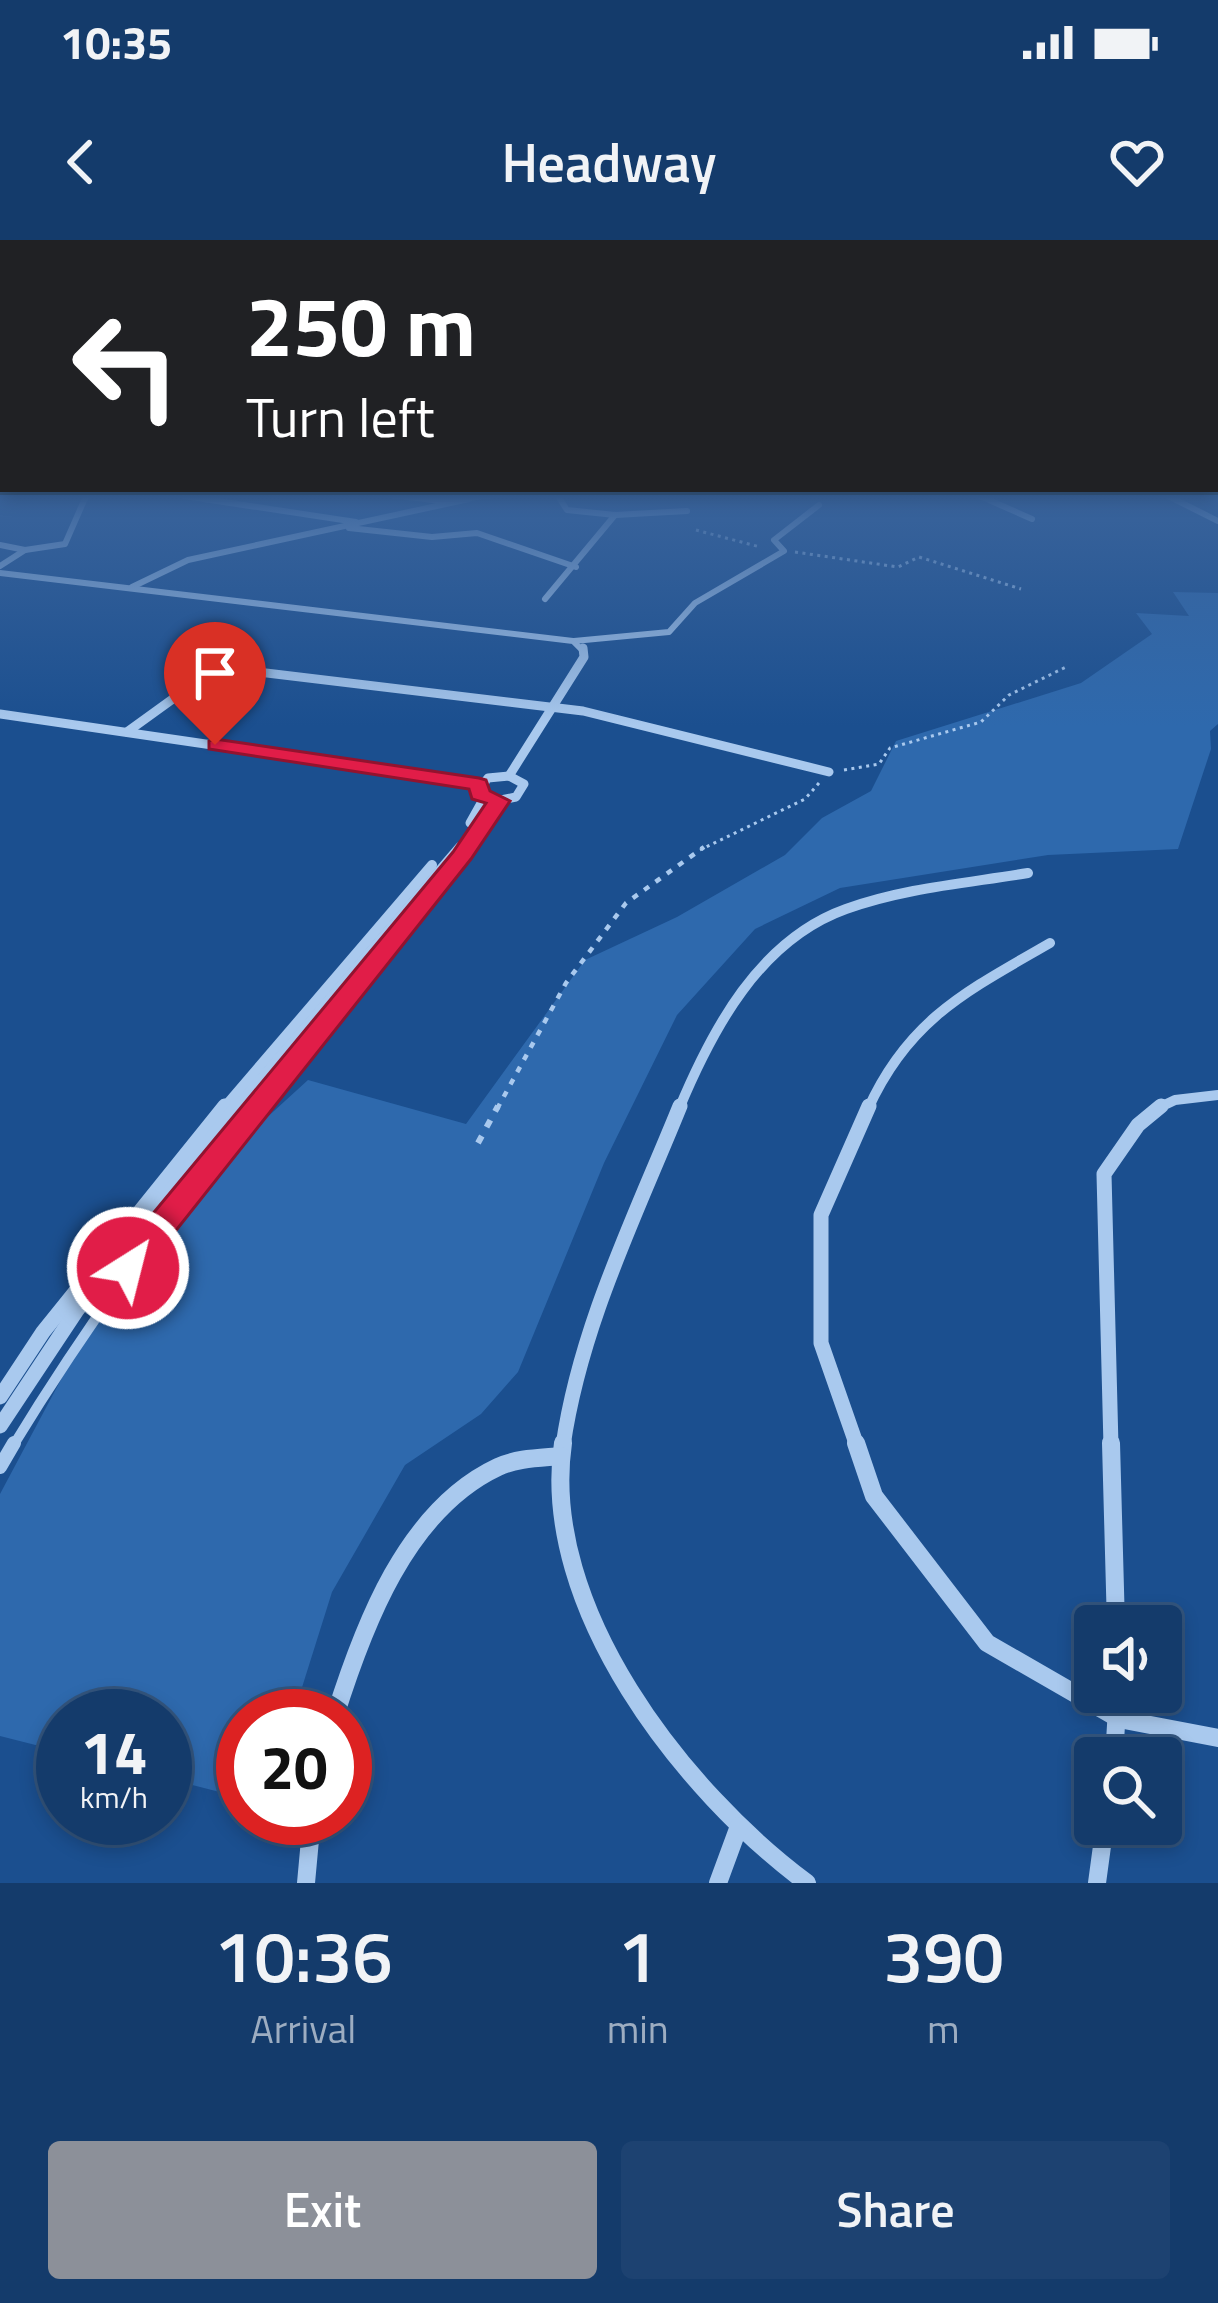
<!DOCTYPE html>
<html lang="en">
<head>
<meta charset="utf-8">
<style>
	body { margin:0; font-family:"Titillium Web",sans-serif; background:#1d4271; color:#f1f3f6; height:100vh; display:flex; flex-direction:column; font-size:45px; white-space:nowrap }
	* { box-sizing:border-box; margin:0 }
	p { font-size:39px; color:#9dadc1 }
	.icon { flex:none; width:66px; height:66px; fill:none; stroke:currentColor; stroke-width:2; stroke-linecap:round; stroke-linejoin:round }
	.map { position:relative; height:1643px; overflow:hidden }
	.side { display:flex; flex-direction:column; background:#143b6b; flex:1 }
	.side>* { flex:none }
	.top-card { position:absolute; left:0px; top:0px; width:1218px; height:252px; box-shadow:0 6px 18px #0003,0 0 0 3px #33557e; background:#202124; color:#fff; overflow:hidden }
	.buttons { position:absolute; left:1074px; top:1365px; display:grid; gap:24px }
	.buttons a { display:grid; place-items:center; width:108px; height:108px; border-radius:12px; background:#143b6b; box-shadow:0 6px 18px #0003,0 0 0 3px #33557e; font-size:60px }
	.speed { position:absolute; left:36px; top:1449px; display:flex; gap:24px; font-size:60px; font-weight:700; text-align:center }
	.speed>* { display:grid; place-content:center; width:156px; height:156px; border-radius:50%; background:#143b6b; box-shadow:0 6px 18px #0003,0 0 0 3px #33557e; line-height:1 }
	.speed small { font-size:30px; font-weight:400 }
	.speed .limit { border:18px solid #d22; background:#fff; color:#111 }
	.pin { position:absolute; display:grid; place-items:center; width:102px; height:102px; color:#fff; margin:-123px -51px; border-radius:50% 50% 50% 0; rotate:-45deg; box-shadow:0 0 12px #0007 }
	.pin .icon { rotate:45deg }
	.me { position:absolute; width:132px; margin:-66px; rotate:36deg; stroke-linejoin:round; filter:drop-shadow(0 0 9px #0008) }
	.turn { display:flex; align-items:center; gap:42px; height:252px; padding:0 48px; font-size:54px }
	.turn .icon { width:156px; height:156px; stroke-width:2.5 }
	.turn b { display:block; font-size:84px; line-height:102px }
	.eta { display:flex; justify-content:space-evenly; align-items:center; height:204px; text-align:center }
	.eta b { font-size:72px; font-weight:600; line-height:84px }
	.button { display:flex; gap:24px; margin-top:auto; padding:24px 48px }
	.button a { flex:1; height:138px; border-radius:12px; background:#8c9099; color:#fff; font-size:48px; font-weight:600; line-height:138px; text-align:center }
	.button a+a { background:#1d4271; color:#f1f3f6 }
	.status { display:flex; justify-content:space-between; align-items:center; height:84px; padding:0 60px; background:#143b6b; direction:ltr }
	.status svg { height:33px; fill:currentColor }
	header { display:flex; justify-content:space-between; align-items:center; height:156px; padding:0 48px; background:#143b6b; font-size:54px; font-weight:600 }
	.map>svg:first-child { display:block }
	.green { fill:#2e69ad }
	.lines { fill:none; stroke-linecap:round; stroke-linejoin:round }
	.path-far2 { stroke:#a9c9ee; stroke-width:3; stroke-dasharray:3 4.5; stroke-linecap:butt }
	.path-far1 { stroke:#a9c9ee; stroke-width:4.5; stroke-dasharray:6 8; stroke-linecap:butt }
	.path { stroke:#a9c9ee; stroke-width:6; stroke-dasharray:8 10; stroke-linecap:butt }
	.lane-far3 { stroke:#a9c9ee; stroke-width:6 }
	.lane-far2 { stroke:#a9c9ee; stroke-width:8 }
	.lane-far1 { stroke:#a9c9ee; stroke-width:10 }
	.lane { stroke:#a9c9ee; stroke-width:14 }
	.street-far4 { stroke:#a9c9ee; stroke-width:6 }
	.street-far3 { stroke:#a9c9ee; stroke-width:9 }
	.street-far2 { stroke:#a9c9ee; stroke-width:10 }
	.street-far1 { stroke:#a9c9ee; stroke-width:15 }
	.street { stroke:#a9c9ee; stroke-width:18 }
	.secondary { fill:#d6e6fa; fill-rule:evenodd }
	.route { fill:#e11d48; stroke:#92132f; stroke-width:3 }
</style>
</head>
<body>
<div class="status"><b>10:35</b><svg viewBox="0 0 49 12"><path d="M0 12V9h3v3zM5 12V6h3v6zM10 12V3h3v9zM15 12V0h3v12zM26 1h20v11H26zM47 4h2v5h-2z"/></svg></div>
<header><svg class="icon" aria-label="back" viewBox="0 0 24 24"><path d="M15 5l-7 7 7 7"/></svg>Headway<svg class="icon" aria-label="heart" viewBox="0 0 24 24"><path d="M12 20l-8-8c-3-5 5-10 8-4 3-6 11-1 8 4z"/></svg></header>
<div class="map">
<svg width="1218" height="1643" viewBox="0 0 1218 1643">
	<rect width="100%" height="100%" fill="#1b4f8f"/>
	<polygon class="green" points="1173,352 1218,353 1218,484 1210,491 1211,509 1178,609 1048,615 840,648 755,689 677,775 604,923 518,1132 481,1174 405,1225 332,1352 293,1476 243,1476 243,1558 165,1538 165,1476 63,1476 63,1512 0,1496 0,1254 138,995 308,840 466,884 585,720 677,677 785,615 822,578 871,551 896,501 1081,443 1152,394 1136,373 1189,376"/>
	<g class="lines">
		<g class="path-far2">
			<polyline points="696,290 760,307"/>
			<polyline points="795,312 898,327 919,317 1021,349"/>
			<polyline points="844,530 879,524 890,508 981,482 1009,455 1066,427"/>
			<polyline points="700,610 805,559 819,543"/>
		</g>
		<polyline class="path-far1" points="497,869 566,743 626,663 704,607"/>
		<polyline class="path" points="478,903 498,866"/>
		<polyline class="lane-far3" points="463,610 472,599"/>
		<polyline class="lane-far2" points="253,869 465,607"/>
		<path class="lane-far1" d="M13,1206C86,1086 166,976 255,866"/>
		<polyline class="lane" points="0,1227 14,1203"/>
		<g class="street-far4">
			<polyline points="184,256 356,282"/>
			<polyline points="558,256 567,270 615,275 687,271"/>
			<polyline points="980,256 1032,279"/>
			<polyline points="1168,256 1218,281"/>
			<polyline points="349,288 432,297 477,293 576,327"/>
			<polyline points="0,305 25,310"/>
			<polyline points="0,326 25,310 65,304 86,256"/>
			<polyline points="0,333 573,401 583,411"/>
			<polyline points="132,347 188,320 469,259"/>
			<polyline points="545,359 615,275"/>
			<polyline points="574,401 669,392 695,363 784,311 774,300 819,265"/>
		</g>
		<g class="street-far3">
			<polyline points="0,474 479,544"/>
			<polyline points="127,492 217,427 583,471 829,532"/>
			<polyline points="509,536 584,417 583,408"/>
			<polygon points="509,536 524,544 516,557 496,561 477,552 488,538"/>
			<polyline points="470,583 484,558"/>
			<polyline points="458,610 500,561"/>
		</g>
		<g class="street-far2">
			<polyline points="223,869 432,625"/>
			<polyline points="235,869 460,607"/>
			<path d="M679,869C712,790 759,700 846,669C904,648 968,643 1028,633"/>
			<path d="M868,869C909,778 969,750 1050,703"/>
			<polyline points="1156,869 1175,860 1218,855"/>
		</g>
		<g class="street-far1">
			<polyline points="0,1157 43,1092 225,866"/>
			<polyline points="0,1186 77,1070 238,866"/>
			<path d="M563,1206C580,1087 635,977 680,866"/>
			<polyline points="857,1206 821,1103 821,975 869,866"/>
			<polyline points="1111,1206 1104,934 1138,885 1161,866"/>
		</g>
		<g class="street">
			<path d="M563,1203C539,1367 683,1551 807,1643"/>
			<polyline points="856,1203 874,1256 987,1403 1119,1479 1218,1498"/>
			<polyline points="1111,1203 1116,1386"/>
			<path d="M335,1476C363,1387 406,1270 498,1227C517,1218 540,1218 561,1216"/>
			<polyline points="1114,1518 1118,1452"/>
			<polyline points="306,1643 312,1578"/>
			<polyline points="718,1643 739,1586"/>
			<polyline points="1097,1643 1105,1584"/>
		</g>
		<polygon class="secondary" points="373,256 511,256 442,264"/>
	</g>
	<linearGradient id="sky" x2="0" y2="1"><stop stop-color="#0f2b4f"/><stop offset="0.53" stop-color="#39639b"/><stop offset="1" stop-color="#39639b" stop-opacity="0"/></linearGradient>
	<rect width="1218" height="486" fill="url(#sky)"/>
	<polygon class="route" points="215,499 479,538 486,540 490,551 510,561 471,619 139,1037 128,1041 116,1037 112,1028 116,1018 453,612 486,563 472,559 469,549 209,509 209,501"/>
</svg>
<div class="buttons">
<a><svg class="icon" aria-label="sound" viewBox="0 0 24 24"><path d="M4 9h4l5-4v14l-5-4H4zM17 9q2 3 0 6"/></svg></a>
<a><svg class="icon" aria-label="search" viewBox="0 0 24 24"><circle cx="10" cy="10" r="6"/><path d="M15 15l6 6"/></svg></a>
</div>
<div class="speed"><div>14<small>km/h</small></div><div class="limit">20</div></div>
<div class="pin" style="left:215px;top:505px;background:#d93025"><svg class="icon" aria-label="arrive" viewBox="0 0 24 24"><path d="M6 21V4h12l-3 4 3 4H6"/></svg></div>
<svg class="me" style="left:128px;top:1028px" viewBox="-20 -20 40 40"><circle r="17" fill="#e11d48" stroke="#fff" stroke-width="3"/><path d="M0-11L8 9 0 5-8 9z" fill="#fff"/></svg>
<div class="top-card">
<div class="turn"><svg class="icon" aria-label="left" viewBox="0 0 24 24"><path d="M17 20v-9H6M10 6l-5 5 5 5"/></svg><div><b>250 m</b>Turn left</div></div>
</div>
</div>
<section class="side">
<div class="eta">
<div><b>10:36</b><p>Arrival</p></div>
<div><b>1</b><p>min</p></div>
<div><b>390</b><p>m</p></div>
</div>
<div class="button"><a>Exit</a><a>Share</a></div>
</section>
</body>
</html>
